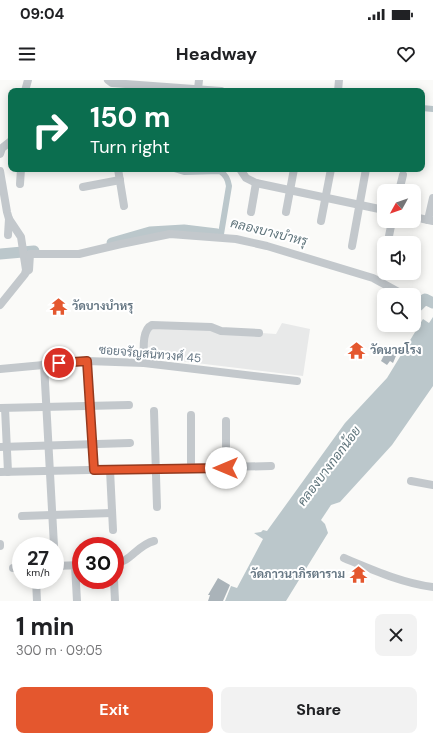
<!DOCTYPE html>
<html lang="en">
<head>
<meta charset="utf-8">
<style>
	body { margin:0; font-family:"DM Sans",Sarabun,sans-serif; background:#f2f2f2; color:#202124; height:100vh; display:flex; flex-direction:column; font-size:15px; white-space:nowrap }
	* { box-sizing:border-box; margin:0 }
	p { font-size:13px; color:#757577 }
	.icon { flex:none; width:22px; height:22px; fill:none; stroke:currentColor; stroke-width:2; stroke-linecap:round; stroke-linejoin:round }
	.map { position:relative; height:521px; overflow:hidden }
	.details { display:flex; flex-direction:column; background:#fff; flex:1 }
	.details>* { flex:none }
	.hud { position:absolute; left:8px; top:8px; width:417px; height:84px; border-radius:8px; box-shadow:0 2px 10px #0003; background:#0b6e4f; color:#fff; overflow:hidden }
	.needle { width:26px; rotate:230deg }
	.controls { position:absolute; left:377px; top:104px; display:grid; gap:8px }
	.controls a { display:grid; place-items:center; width:44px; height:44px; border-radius:8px; background:#fff; box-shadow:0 2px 10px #0003; font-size:20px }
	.speed { position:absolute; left:12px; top:457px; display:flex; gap:8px; font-size:20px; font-weight:700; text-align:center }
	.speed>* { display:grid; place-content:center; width:52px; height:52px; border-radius:50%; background:#fff; box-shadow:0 2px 10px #0003; line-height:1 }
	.speed small { font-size:10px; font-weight:400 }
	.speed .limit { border:6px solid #d22; background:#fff; color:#111 }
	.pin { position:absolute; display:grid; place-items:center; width:34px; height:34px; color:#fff; margin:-17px; border:2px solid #fff; border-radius:50%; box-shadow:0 1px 4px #0007 }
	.me { position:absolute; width:44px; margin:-22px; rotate:270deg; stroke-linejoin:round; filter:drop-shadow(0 0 3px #0008) }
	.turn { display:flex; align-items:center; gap:14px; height:84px; padding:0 16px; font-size:18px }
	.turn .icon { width:52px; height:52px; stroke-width:2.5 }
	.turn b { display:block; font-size:28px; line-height:34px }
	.round { display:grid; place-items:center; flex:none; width:42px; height:42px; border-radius:8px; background:#f2f2f2 }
	.overview { display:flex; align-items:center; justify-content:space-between; height:68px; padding:0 16px }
	h1 { font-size:24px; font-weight:700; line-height:30px }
	.action { display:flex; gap:8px; margin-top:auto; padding:8px 16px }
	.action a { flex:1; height:46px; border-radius:8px; background:#e4572e; color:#fff; font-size:16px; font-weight:700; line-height:46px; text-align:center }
	.action a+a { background:#f2f2f2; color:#202124 }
	.status { display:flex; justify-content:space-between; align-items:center; height:28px; padding:0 20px; background:#fff; direction:ltr }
	.status svg { height:11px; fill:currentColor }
	header { display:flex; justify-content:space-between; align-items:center; height:52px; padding:0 16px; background:#fff; font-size:18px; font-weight:700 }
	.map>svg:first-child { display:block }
	.built { fill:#e8e9e9 }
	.water { fill:#bbc7cb }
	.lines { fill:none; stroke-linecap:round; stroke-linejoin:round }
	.canal { stroke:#bbc7cb; stroke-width:6 }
	.river { stroke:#bbc7cb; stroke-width:11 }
	.building { fill:#aab3b9 }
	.minor { stroke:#c3c8cc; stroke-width:8 }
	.route-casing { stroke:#94391e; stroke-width:10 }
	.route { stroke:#e4572e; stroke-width:7 }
	.labels { text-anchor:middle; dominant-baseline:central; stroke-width:4; stroke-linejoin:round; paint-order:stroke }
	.poi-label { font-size:12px; font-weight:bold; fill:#657683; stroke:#fff; text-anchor:start }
	.street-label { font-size:12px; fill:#657683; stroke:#fff }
	.water-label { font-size:13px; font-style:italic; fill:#60757c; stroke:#fff }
</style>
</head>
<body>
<div class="status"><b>09:04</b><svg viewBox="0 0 49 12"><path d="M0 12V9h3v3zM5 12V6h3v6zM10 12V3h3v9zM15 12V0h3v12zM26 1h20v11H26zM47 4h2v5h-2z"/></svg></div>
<header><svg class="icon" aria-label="menu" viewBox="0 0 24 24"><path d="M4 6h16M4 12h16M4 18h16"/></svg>Headway<svg class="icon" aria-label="heart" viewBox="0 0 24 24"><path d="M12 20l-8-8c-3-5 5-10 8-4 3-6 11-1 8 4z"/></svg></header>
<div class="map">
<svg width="433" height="521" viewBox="0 0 433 521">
	<rect width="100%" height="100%" fill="#fafaf8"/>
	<polygon class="built" points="282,243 310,249 303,296 155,278 155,268 146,267 148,249 152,246 276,254"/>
	<polygon class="water" points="433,237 433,306 392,365 340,422 331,425 321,440 325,444 328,453 286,521 225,521 231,506 237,508 263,459 254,453 261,452 263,450 267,451 345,343 387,298 423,239 429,243"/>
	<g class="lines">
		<g class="canal">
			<polyline points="422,28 433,29"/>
			<path d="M174,89L184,92L220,91C226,95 228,99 229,106L221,154"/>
		</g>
		<g class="river">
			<polyline points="112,163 150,152 184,150 217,154"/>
			<polyline points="0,174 34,171"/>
			<polyline points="414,221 419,225 425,219 433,223"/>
		</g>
	</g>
	<g class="building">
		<polygon points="391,266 398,271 393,283 390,281 387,285 381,281 386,271 387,271"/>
		<polygon points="218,498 230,505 223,521 208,521 210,515 208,515"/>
	</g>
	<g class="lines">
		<g class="minor">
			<polyline points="108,0 112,3 221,11"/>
			<polyline points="198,9 199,0"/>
			<polyline points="25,11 28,0"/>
			<polyline points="338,11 339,0"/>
			<polyline points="0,74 2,68 11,61"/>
			<polyline points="118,89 124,126"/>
			<polyline points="240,89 246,98 256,103 384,130"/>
			<polyline points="0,91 7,132 9,139 21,157 26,190 25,194 0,225"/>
			<polyline points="20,104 21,89"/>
			<polyline points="83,107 120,100"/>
			<polyline points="399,111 403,95"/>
			<polyline points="251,132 256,103"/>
			<polyline points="286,132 294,89"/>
			<polyline points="414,137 433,141"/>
			<polyline points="428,140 433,118"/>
			<polyline points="321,141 331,89"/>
			<polyline points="8,155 9,139"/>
			<polyline points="389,156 392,141"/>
			<polyline points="352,166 366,89"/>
			<polyline points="26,192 29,190 30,174 79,174 121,164 170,154 236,159 267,166 373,198 404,215"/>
			<polyline points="87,281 94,390"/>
			<path d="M144,283C144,272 141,250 152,245L211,247L221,251L259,253"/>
			<polyline points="44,284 54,466"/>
			<polyline points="0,289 87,281 144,283 297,301"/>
			<polyline points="0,328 129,325"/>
			<polyline points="5,328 8,392"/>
			<polyline points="154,331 157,427"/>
			<polyline points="191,335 191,388"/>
			<polyline points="226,341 226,388"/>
			<polyline points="0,367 130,363"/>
			<polyline points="110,390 113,450"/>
			<polyline points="0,392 271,386"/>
			<polyline points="411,401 433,405"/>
			<polyline points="22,436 112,433"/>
			<polyline points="0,464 0,466"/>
			<path d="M344,478C373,490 402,503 433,507"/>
			<path d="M115,483C130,483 137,465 154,461"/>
			<polyline points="75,485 77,521"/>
			<polyline points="55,486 81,485"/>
			<polyline points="13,488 21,488"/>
			<polyline points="36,500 37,521"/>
			<polyline points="114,500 115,521"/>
		</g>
	</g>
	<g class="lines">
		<defs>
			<polyline id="route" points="59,283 87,281 94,390 226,388"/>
		</defs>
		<use href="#route" class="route-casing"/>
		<use href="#route" class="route"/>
	</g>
	<defs>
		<symbol id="temple-bare" viewBox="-9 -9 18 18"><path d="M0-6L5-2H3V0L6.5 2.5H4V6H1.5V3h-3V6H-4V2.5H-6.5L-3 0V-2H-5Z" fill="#e4572e" stroke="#fff" stroke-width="2.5" paint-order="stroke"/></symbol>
	</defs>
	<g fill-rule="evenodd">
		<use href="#temple-bare" x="46" y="214" width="25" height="25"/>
		<use href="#temple-bare" x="344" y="258" width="25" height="25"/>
		<use href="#temple-bare" x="346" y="482" width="25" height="25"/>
	</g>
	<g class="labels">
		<g class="poi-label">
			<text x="72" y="226">วัดบางบำหรุ</text>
			<text x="370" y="270">วัดนายโรง</text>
			<text x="345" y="494" text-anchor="end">วัดภาวนาภิรตาราม</text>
		</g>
		<g class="street-label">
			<text transform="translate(150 274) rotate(5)">ซอยจรัญสนิทวงศ์ 45</text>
		</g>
		<g class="water-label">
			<text transform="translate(269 152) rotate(14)">คลองบางบำหรุ</text>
			<text transform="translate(329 386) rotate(-53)">คลองบางกอกน้อย</text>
		</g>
	</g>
</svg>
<div class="controls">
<a><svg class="needle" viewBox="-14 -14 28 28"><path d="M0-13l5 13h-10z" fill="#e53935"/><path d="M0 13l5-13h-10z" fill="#757577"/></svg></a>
<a><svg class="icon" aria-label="sound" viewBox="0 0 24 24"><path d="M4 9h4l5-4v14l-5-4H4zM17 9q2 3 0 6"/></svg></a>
<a><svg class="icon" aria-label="search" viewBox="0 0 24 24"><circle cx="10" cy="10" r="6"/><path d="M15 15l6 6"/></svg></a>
</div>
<div class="speed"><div>27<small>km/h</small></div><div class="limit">30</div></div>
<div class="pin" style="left:59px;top:283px;background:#d93025"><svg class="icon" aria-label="arrive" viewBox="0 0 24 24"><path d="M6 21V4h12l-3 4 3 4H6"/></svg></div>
<svg class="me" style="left:226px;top:388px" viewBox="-20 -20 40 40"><circle r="19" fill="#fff"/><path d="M0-13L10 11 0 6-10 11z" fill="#e4572e"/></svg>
<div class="hud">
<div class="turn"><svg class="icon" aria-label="right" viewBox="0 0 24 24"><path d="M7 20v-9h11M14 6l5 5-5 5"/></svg><div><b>150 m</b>Turn right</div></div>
</div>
</div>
<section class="details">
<div class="overview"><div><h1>1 min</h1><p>300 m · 09:05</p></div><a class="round"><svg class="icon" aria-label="close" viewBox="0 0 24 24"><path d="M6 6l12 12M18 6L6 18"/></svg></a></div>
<div class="action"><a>Exit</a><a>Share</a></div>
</section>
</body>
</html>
